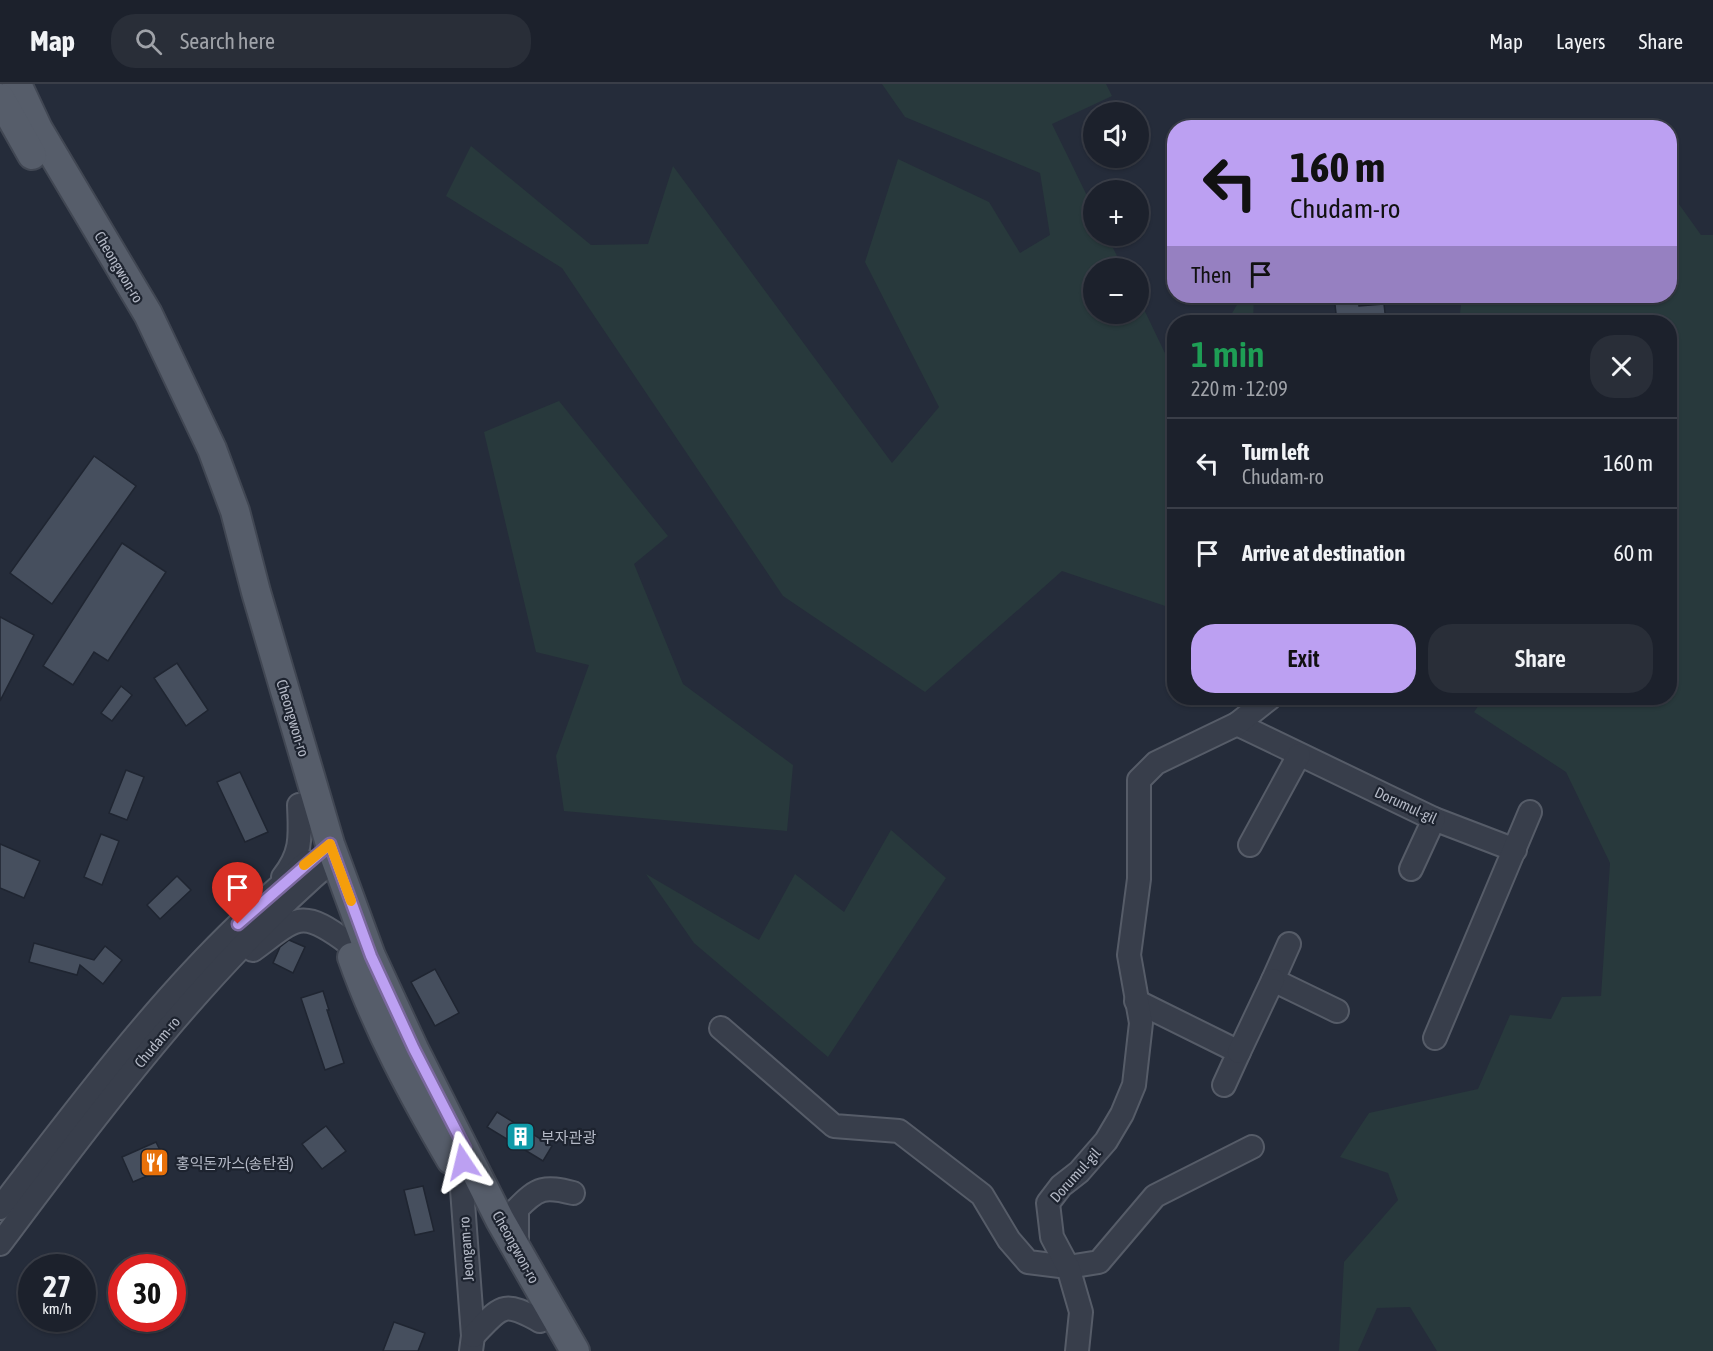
<!DOCTYPE html>
<html lang="en">
<head>
<meta charset="utf-8">
<style>
	body { margin:0; font-family:"Asap Condensed","Noto Sans KR",sans-serif; background:#292e38; color:#f1f3f6; height:100vh; display:flex; flex-direction:column; font-size:22px; white-space:nowrap }
	* { box-sizing:border-box; margin:0 }
	p { font-size:20px; color:#a0a3a9 }
	.icon { flex:none; width:33px; height:33px; fill:none; stroke:currentColor; stroke-width:2; stroke-linecap:round; stroke-linejoin:round }
	.map { position:relative; flex:1; overflow:hidden }
	.details { position:absolute; left:1167px; top:231px; width:510px; height:390px; display:flex; flex-direction:column; background:#1c212c; border-radius:24px; box-shadow:0 2px 4px #0004,0 0 0 2px #3a3e48 }
	.details>* { flex:none }
	.guide { position:absolute; left:1167px; top:36px; width:510px; height:183px; border-radius:24px; box-shadow:0 2px 4px #0004,0 0 0 2px #3a3e48; background:#bca0f2; color:#111; overflow:hidden }
	.controls { position:absolute; left:1083px; top:18px; display:grid; gap:12px }
	.controls a { display:grid; place-items:center; width:66px; height:66px; border-radius:50%; background:#1c212c; box-shadow:0 2px 4px #0004,0 0 0 2px #3a3e48; font-size:30px }
	.speed { position:absolute; left:18px; top:1170px; display:flex; gap:12px; font-size:30px; font-weight:700; text-align:center }
	.speed>* { display:grid; place-content:center; width:78px; height:78px; border-radius:50%; background:#1c212c; box-shadow:0 2px 4px #0004,0 0 0 2px #3a3e48; line-height:1 }
	.speed small { font-size:15px; font-weight:400 }
	.speed .limit { border:9px solid #d22; background:#fff; color:#111 }
	.pin { position:absolute; display:grid; place-items:center; width:51px; height:51px; color:#fff; margin:-62px -26px; border-radius:50% 50% 50% 0; rotate:-45deg; box-shadow:0 0 6px #0007 }
	.pin .icon { rotate:45deg }
	.me { position:absolute; width:66px; margin:-33px; rotate:350deg; stroke-linejoin:round; filter:drop-shadow(0 0 4px #0008) }
	.turn { display:flex; align-items:center; gap:21px; height:126px; padding:0 24px; font-size:27px }
	.turn .icon { width:78px; height:78px; stroke-width:2.5 }
	.turn b { display:block; font-size:42px; line-height:51px }
	.then { display:flex; align-items:center; height:57px; padding:0 24px; background:#0003; gap:12px; font-size:22px }
	.round { display:grid; place-items:center; flex:none; width:63px; height:63px; border-radius:24px; background:#292e38 }
	.headline { display:flex; align-items:center; justify-content:space-between; height:102px; padding:0 24px }
	h1 { font-size:36px; font-weight:600; line-height:45px; color:#1e9e55 }
	.action { display:flex; gap:12px; margin-top:auto; padding:12px 24px }
	.action a { flex:1; height:69px; border-radius:24px; background:#bca0f2; color:#111; font-size:24px; font-weight:600; line-height:69px; text-align:center }
	.action a+a { background:#292e38; color:#f1f3f6 }
	ul { padding:0; list-style:none }
	li { display:flex; align-items:center; gap:18px; height:90px; padding:0 24px; border-top:2px solid #3a3e48 }
	li div { flex:1 }
	li b { display:block; font-size:22px }
	li em { font-style:normal }
	header { display:flex; align-items:center; gap:36px; box-sizing:border-box; height:84px; padding:0 30px; background:#1c212c; border-bottom:2px solid #3a3e48 }
	header strong { font-size:28px }
	nav { display:flex; gap:33px; margin-inline-start:auto; font-size:21px }
	.search { width:420px; height:54px; background:#292e38; display:flex; align-items:center; gap:15px; box-sizing:border-box; padding:0 21px; border-radius:24px; color:#a0a3a9; font-size:22px }
	.map>svg:first-child { display:block }
	.green { fill:#28393c }
	.building { fill:#464f5e; stroke:#1f2531; stroke-width:1.5 }
	.lines { fill:none; stroke-linecap:round; stroke-linejoin:round }
	.minor-casing { stroke:#565c68; stroke-width:26 }
	.major-casing { stroke:#414753; stroke-width:32 }
	.minor { stroke:#383e4b; stroke-width:22 }
	.major { stroke:#565d6a; stroke-width:28 }
	.route-casing { stroke:#7a689d; stroke-width:15 }
	.route { stroke:#bca0f2; stroke-width:10 }
	.slow { stroke:#f59e0b; stroke-width:10 }
	.labels { text-anchor:middle; dominant-baseline:central; stroke-width:4.5; stroke-linejoin:round; paint-order:stroke }
	.street-label { font-size:15px; fill:#b4b9c6; stroke:#1d232f }
	.poi-label { font-size:15px; fill:#b4b9c6; stroke:#1d232f; text-anchor:start }
</style>
</head>
<body>
<header>
<strong>Map</strong>
<div class="search"><svg class="icon" aria-label="search" viewBox="0 0 24 24"><circle cx="10" cy="10" r="6"/><path d="M15 15l6 6"/></svg>Search here</div>
<nav><a>Map</a><a>Layers</a><a>Share</a></nav>
</header>
<div class="map">
<svg width="1713" height="1267" viewBox="0 0 1713 1267">
	<rect width="100%" height="100%" fill="#252c3a"/>
	<g class="green">
		<polygon points="882,0 1106,0 1112,12 1052,40 1093,124 1094,152 1107,152 1123,184 1094,184 1094,230 1138,230 1139,215 1174,288 1174,525 1062,487 925,608 783,512 562,184 446,112 471,62 591,161 648,160 673,82 892,379 939,323 865,178 898,75 989,118 1020,169 1050,151 1040,89 905,33"/>
		<polygon points="1676,116 1701,151 1713,151 1713,1267 1437,1267 1410,1223 1377,1224 1358,1267 1339,1267 1344,1178 1398,1116 1388,1089 1340,1073 1369,1029 1478,1005 1510,931 1551,935 1562,913 1601,912 1610,779 1566,688 1474,628 1484,614 1670,614 1670,238 1459,238 1462,212 1670,212 1670,118"/>
		<polygon points="1242,212 1254,212 1253,238 1227,238"/>
		<polygon points="559,317 668,452 634,480 683,600 793,681 787,747 564,727 556,672 589,581 536,568 484,348"/>
		<polygon points="891,746 946,794 828,973 694,859 646,790 759,856 795,790 844,828"/>
	</g>
	<g class="building">
		<polygon points="1334,212 1358,212 1359,222 1384,220 1386,238 1337,238"/>
		<polygon points="94,372 136,402 52,520 10,489"/>
		<polygon points="122,459 166,488 108,577 94,568 73,601 43,582"/>
		<polygon points="0,533 34,551 0,617"/>
		<polygon points="177,579 208,626 186,642 154,594"/>
		<polygon points="121,602 132,611 112,637 101,629"/>
		<polygon points="126,686 144,693 127,736 109,729"/>
		<polygon points="240,688 268,748 245,758 217,698"/>
		<polygon points="101,750 119,757 102,801 84,793"/>
		<polygon points="0,760 40,777 24,814 0,804"/>
		<polygon points="177,792 191,806 160,835 147,821"/>
		<polygon points="289,856 305,863 293,889 273,879 280,863"/>
		<polygon points="34,859 94,876 105,862 122,876 103,900 80,881 77,891 29,878"/>
		<polygon points="435,885 459,929 435,942 411,898"/>
		<polygon points="323,907 329,926 327,926 344,979 325,986 301,914"/>
		<polygon points="497,1028 552,1062 543,1077 487,1043"/>
		<polygon points="326,1042 346,1067 322,1085 302,1060"/>
		<polygon points="156,1058 168,1083 133,1098 122,1073"/>
		<polygon points="423,1102 434,1147 415,1151 404,1106"/>
		<polygon points="394,1238 425,1249 418,1267 383,1267"/>
	</g>
	<g class="lines">
		<defs>
			<g id="minor">
				<polyline points="1237,640 1434,735 1515,766"/>
				<polyline points="1250,761 1299,671"/>
				<polyline points="1411,785 1434,735"/>
				<path d="M283,793C303,768 300,750 299,721"/>
				<polyline points="1289,860 1273,896 1337,927"/>
				<path d="M253,866C297,834 300,823 348,859"/>
				<polyline points="1136,917 1239,968 1224,1001"/>
				<polyline points="721,944 834,1042 899,1047 982,1111 1009,1156 1028,1178 1068,1183 1099,1178 1155,1112 1252,1063"/>
				<polyline points="1435,954 1530,728"/>
				<polyline points="1239,968 1273,896"/>
				<polyline points="465,1064 461,1092 473,1252 471,1267"/>
				<path d="M0,1124C75,1027 151,924 240,839C261,818 285,798 307,778"/>
				<path d="M0,1160C103,1023 205,885 335,774"/>
				<path d="M517,1165V1125C538,1103 545,1102 573,1109"/>
				<path d="M473,1252C502,1222 502,1216 540,1237"/>
				<polyline points="1077,1267 1081,1228 1068,1183 1052,1153 1048,1119 1061,1102 1079,1088 1106,1057 1122,1030 1134,1001 1141,939 1129,871 1139,795 1139,696 1156,679 1237,640 1270,614"/>
			</g>
			<g id="major">
				<polyline points="17,0 38,45 148,230 212,365 235,427 256,508 330,760 371,872 414,965 500,1136 575,1267"/>
				<polyline points="0,14 32,71"/>
				<path d="M352,873C377,944 413,1011 451,1076"/>
			</g>
		</defs>
		<use href="#minor" class="minor-casing"/>
		<use href="#major" class="major-casing"/>
		<use href="#minor" class="minor"/>
		<use href="#major" class="major"/>
	</g>
	<g class="lines">
		<defs>
			<polyline id="route" points="238,840 330,760 371,872 414,965 465,1064 463,1078"/>
		</defs>
		<use href="#route" class="route-casing"/>
		<use href="#route" class="route"/>
		<polyline class="slow" points="304,781 330,760 351,817"/>
	</g>
	<defs>
		<symbol id="building-square" viewBox="-11 -11 22 22"><rect x="-9" y="-9" width="18" height="18" rx="4" fill="#0f9aa8" stroke="#1d232f"/><path d="M-4-6H4V6H1V3H-1V6H-4ZM-2.5-4.3h1.7v1.8h-1.7ZM.8-4.3h1.7v1.8H.8ZM-2.5-1h1.7V.8h-1.7ZM.8-1h1.7V.8H.8Z" fill="#fff"/></symbol>
		<symbol id="restaurant-square" viewBox="-11 -11 22 22"><rect x="-9" y="-9" width="18" height="18" rx="4" fill="#e8710a" stroke="#1d232f"/><path d="M-5-6h1v4h1v-4h1v4h1v-4h1v5L-1.5 .5V6h-2V.5L-5-1ZM5-6V6H3V1.5H1.5Q1.5-4 5-6Z" fill="#fff"/></symbol>
	</defs>
	<g fill-rule="evenodd">
		<use href="#building-square" x="504" y="1036" width="33" height="33"/>
		<use href="#restaurant-square" x="138" y="1062" width="33" height="33"/>
	</g>
	<g class="labels">
		<g class="street-label">
			<text transform="translate(119 183) rotate(59)">Cheongwon-ro</text>
			<text transform="translate(293 634) rotate(73)">Cheongwon-ro</text>
			<text transform="translate(1406 721) rotate(25)">Dorumul-gil</text>
			<text transform="translate(157 958) rotate(-50)">Chudam-ro</text>
			<text transform="translate(1075 1091) rotate(-48)">Dorumul-gil</text>
			<text transform="translate(516 1163) rotate(61)">Cheongwon-ro</text>
			<text transform="translate(466 1165) rotate(-94)">Jeongam-ro</text>
		</g>
		<g class="poi-label">
			<text x="541" y="1053">부자관광</text>
			<text x="176" y="1079">홍익돈까스(송탄점)</text>
		</g>
	</g>
</svg>
<div class="controls">
<a><svg class="icon" aria-label="sound" viewBox="0 0 24 24"><path d="M4 9h4l5-4v14l-5-4H4zM17 9q2 3 0 6"/></svg></a>
<a>+</a>
<a>−</a>
</div>
<div class="speed"><div>27<small>km/h</small></div><div class="limit">30</div></div>
<div class="pin" style="left:238px;top:840px;background:#d93025"><svg class="icon" aria-label="arrive" viewBox="0 0 24 24"><path d="M6 21V4h12l-3 4 3 4H6"/></svg></div>
<svg class="me" style="left:463px;top:1078px" viewBox="-20 -20 40 40"><path d="M0-17L14 15 0 8-14 15z" fill="#bca0f2" stroke="#fff" stroke-width="4"/></svg>
<div class="guide">
<div class="turn"><svg class="icon" aria-label="left" viewBox="0 0 24 24"><path d="M17 20v-9H6M10 6l-5 5 5 5"/></svg><div><b>160 m</b>Chudam-ro</div></div>
<div class="then">Then<svg class="icon" aria-label="arrive" viewBox="0 0 24 24"><path d="M6 21V4h12l-3 4 3 4H6"/></svg></div>
</div>
<section class="details">
<div class="headline"><div><h1>1 min</h1><p>220 m · 12:09</p></div><a class="round"><svg class="icon" aria-label="close" viewBox="0 0 24 24"><path d="M6 6l12 12M18 6L6 18"/></svg></a></div>
<ul>
<li><svg class="icon" aria-label="left" viewBox="0 0 24 24"><path d="M17 20v-9H6M10 6l-5 5 5 5"/></svg><div><b>Turn left</b><p>Chudam-ro</p></div><em>160 m</em></li>
<li><svg class="icon" aria-label="arrive" viewBox="0 0 24 24"><path d="M6 21V4h12l-3 4 3 4H6"/></svg><div><b>Arrive at destination</b></div><em>60 m</em></li>
</ul>
<div class="action"><a>Exit</a><a>Share</a></div>
</section>
</div>
</body>
</html>
